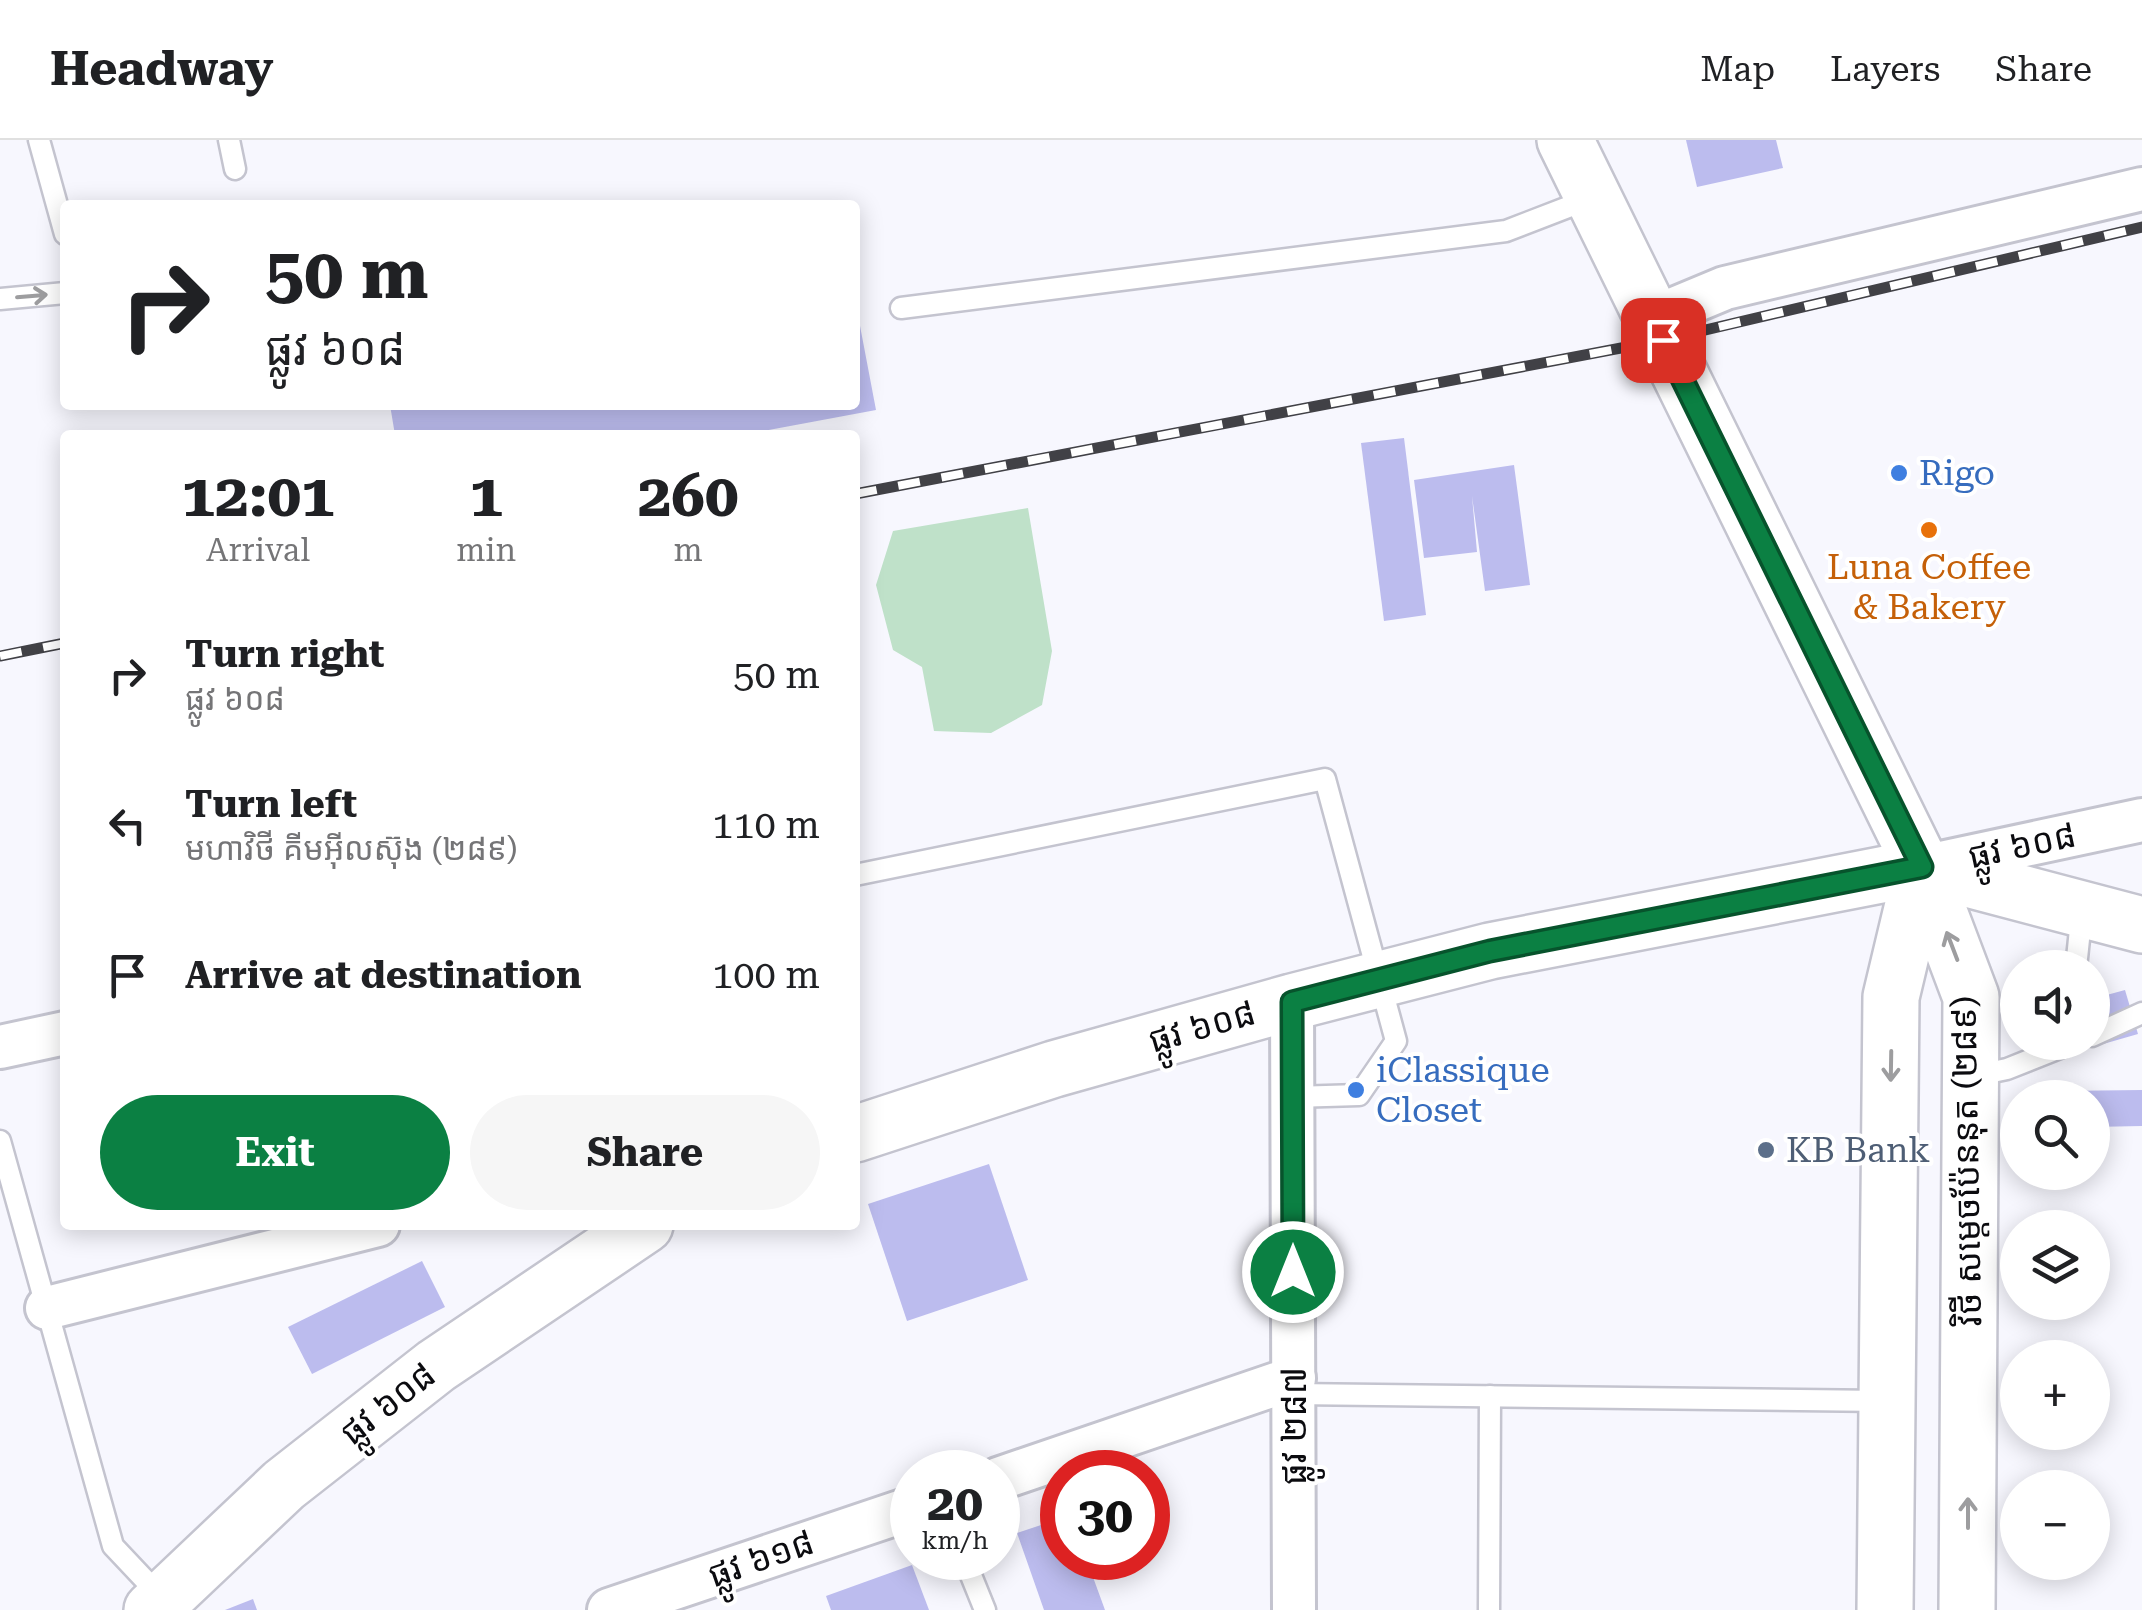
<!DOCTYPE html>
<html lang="en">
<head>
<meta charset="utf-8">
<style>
	body { margin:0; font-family:"Roboto Serif","Noto Sans Khmer",serif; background:#f6f6f6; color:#202124; height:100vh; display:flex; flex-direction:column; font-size:38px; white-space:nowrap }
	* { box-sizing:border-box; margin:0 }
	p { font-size:32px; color:#757577 }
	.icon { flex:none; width:55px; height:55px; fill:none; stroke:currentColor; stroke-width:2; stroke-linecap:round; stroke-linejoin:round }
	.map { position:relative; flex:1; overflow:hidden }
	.panel { position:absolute; left:60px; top:290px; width:800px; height:800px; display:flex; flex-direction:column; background:#fff; border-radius:10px; box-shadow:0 5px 25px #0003 }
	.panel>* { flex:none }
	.hud { position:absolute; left:60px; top:60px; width:800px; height:210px; border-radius:10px; box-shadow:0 5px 25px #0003; background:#fff; color:#202124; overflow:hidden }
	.fabs { position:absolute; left:2000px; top:810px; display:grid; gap:20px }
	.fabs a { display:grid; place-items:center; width:110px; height:110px; border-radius:50%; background:#fff; box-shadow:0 5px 25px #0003; font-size:50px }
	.speed { position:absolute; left:890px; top:1310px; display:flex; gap:20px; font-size:50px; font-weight:700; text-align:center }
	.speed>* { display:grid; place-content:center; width:130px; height:130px; border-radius:50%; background:#fff; box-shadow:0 5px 25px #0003; line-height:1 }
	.speed small { font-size:25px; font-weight:400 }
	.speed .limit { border:15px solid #d22; background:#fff; color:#111 }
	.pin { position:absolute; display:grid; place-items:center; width:85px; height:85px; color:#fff; margin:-42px; border-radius:20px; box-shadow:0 5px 15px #0006 }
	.me { position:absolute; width:110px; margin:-55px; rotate:0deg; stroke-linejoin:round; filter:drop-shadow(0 0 8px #0008) }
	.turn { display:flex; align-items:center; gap:35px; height:210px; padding:0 40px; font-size:45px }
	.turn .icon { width:130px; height:130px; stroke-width:2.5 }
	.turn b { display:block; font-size:70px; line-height:85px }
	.eta { display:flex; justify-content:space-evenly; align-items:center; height:170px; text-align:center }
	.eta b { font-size:60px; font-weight:700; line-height:70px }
	.action { display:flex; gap:20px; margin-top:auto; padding:20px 40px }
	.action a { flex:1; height:115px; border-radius:60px; background:#0b8043; color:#fff; font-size:40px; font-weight:700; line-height:115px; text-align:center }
	.action a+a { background:#f6f6f6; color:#202124 }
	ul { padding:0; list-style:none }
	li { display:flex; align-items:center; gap:30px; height:150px; padding:0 40px }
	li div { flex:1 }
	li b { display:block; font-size:38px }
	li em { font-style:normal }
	header { display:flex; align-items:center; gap:60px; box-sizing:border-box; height:140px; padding:0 50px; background:#fff; border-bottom:2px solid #e0e0e0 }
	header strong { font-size:48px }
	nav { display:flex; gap:55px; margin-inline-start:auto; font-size:35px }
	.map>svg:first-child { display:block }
	.green { fill:#bfe1c9 }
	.building { fill:#bcbcee }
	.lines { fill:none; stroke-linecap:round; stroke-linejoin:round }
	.lane-casing { stroke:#c4c4cf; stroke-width:25 }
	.street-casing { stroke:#c4c4cf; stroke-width:48 }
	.secondary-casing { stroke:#c4c4cf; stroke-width:60 }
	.lane { stroke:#fff; stroke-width:20 }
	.street { stroke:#fff; stroke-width:42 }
	.secondary { stroke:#fff; stroke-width:55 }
	.rail-casing { stroke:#414146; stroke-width:11 }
	.rail { stroke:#fff; stroke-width:8; stroke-dasharray:22; stroke-linecap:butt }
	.oneway { stroke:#9d9d9f }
	.route-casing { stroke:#07532c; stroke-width:25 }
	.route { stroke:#0b8043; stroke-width:18 }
	.shop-dot { fill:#3f7fe0; stroke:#fff; stroke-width:4 }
	.food-dot { fill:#e8710a; stroke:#fff; stroke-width:4 }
	.service-dot { fill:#5c6f8a; stroke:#fff; stroke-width:4 }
	.labels { text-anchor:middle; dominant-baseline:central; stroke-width:8; stroke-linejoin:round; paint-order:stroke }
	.shop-label { font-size:35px; fill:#366cbe; stroke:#fff; text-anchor:start }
	.food-label { font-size:35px; fill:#c56008; stroke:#fff }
	.street-label { font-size:35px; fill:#0b0b0f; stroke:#fff }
	.service-label { font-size:35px; fill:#4e5e75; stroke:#fff; text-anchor:start }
</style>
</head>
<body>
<header>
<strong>Headway</strong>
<nav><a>Map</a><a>Layers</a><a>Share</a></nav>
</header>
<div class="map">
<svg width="2142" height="1470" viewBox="0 0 2142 1470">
	<rect width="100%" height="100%" fill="#f7f7fe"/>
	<polygon class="green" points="1028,368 1052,511 1042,565 991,593 934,591 922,527 893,510 876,445 893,391"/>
	<g class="building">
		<polygon points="1686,0 1776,0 1783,28 1697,47"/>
		<polygon points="857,170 876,270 742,295 395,295 390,265 855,265"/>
		<polygon points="1404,298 1426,475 1384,481 1361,303"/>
		<polygon points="1514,325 1530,445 1485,451 1472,356 1477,412 1424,418 1414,340"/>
		<polygon points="2125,850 2138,894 2051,919 2046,902 2092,902 2092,859"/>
		<polygon points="2142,950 2142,986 2092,987 2092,958 2059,958 2059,951"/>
		<polygon points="989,1024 1028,1140 907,1181 868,1064"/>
		<polygon points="422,1121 445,1167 312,1234 288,1187"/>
		<polygon points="1062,1378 1062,1418 1086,1418 1105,1470 1044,1470 1017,1393"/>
		<polygon points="912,1425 929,1470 831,1470 826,1456"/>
		<polygon points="253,1459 257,1470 225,1470"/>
	</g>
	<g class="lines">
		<defs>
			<g id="lane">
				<polyline points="39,0 65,94"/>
				<polyline points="229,0 235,29"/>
				<polyline points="0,159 65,153"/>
				<polyline points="901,168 1506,91 1589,59"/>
				<polyline points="855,735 1325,639 1396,901 1359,955 1293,957"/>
				<polyline points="2076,828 2082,770"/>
				<polyline points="2092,896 2142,873"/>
				<polyline points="1973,936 2007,929 2075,902"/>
				<polyline points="0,1001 113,1406 162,1458"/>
				<polyline points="1293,1254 1885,1261"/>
				<polyline points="964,1418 985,1470"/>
				<polyline points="1489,1470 1490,1256"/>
			</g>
			<g id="street">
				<polyline points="1653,178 1725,148 2142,49"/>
				<polyline points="1927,726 2142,680"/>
				<polyline points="1292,862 1294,1470"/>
				<polyline points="0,907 65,893"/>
				<polyline points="47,1168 378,1085"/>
				<polyline points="998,1339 1294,1238"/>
				<polyline points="609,1470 912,1368"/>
			</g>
			<g id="secondary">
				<polyline points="1565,0 1922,727 1971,857 1967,1470"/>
				<polyline points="855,994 1054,929 1292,862 1490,811 1922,727 2142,785"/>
				<polyline points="152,1470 284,1345 436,1226 645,1085"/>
				<polyline points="1885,1470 1891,857 1922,727"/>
			</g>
		</defs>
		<use href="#lane" class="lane-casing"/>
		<use href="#street" class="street-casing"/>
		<use href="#secondary" class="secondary-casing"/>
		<use href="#lane" class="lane"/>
		<use href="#street" class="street"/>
		<use href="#secondary" class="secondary"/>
		<defs>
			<g id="rail">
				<polyline points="855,354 1663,200 2142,87"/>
				<polyline points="0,516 65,503"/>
			</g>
		</defs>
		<use href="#rail" class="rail-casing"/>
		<use href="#rail" class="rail"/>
	</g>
	<defs><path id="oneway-shaft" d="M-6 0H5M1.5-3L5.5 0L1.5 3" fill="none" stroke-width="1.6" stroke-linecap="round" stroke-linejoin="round" transform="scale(2.5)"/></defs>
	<g class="oneway">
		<use href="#oneway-shaft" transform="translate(32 156) rotate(-5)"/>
		<use href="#oneway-shaft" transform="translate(1952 806) rotate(-111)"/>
		<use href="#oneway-shaft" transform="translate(1891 926) rotate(91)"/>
		<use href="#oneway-shaft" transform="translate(1968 1373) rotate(-90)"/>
	</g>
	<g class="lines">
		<defs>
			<polyline id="route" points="1293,1132 1292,862 1490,811 1922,727 1663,200"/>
		</defs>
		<use href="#route" class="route-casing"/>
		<use href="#route" class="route"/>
	</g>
	<g class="shop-dot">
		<circle cx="1899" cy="333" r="10"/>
		<circle cx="1356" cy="950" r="10"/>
	</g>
	<circle class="food-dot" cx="1929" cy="390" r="10"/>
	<circle class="service-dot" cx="1766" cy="1010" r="10"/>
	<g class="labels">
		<g class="shop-label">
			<text x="1919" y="333">Rigo</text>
			<text x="1376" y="930">iClassique<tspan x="1376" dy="40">Closet</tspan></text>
		</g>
		<g class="food-label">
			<text x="1929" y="427">Luna Coffee<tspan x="1929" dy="40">&amp; Bakery</tspan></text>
		</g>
		<g class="street-label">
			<text transform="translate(2022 706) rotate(-12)">ផ្លូវ ៦០៨</text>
			<text transform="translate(1202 887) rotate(-16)">ផ្លូវ ៦០៨</text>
			<text transform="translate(1967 1021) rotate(-91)">វិថី សម្តេចប៉ែននុត (២៨៩)</text>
			<text transform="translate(388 1264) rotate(-38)">ផ្លូវ ៦០៨</text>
			<text transform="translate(1294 1286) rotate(-90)">ផ្លូវ ២៨៧</text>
			<text transform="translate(761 1419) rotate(-19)">ផ្លូវ ៦១៨</text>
		</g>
		<g class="service-label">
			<text x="1786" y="1010">KB Bank</text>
		</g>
	</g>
</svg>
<div class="fabs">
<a><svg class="icon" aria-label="sound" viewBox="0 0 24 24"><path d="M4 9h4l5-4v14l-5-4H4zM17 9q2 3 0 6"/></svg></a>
<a><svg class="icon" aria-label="search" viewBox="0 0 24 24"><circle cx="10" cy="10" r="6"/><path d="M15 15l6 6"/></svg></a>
<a><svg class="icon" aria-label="layers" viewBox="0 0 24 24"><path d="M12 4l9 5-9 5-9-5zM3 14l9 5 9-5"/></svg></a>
<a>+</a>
<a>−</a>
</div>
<div class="speed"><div>20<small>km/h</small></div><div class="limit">30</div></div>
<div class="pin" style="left:1663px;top:200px;background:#d93025"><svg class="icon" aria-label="arrive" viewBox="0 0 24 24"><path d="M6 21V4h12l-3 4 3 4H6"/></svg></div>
<svg class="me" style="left:1293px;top:1132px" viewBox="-20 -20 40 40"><circle r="17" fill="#0b8043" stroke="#fff" stroke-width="3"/><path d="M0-11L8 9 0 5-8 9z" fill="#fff"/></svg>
<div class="hud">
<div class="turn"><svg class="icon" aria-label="right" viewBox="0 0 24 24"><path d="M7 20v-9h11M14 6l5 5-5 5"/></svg><div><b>50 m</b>ផ្លូវ ៦០៨</div></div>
</div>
<section class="panel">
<div class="eta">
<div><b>12:01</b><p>Arrival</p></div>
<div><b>1</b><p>min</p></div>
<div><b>260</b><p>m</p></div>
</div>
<ul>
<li><svg class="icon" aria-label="right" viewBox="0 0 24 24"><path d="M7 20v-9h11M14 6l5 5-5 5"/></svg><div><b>Turn right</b><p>ផ្លូវ ៦០៨</p></div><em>50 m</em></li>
<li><svg class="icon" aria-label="left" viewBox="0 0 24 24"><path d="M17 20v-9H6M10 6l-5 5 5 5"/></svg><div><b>Turn left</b><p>មហាវិថី គីមអ៊ីលស៊ុង (២៨៩)</p></div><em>110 m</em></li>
<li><svg class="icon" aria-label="arrive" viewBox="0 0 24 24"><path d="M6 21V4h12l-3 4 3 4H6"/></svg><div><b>Arrive at destination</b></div><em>100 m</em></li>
</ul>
<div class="action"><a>Exit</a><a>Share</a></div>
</section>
</div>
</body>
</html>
